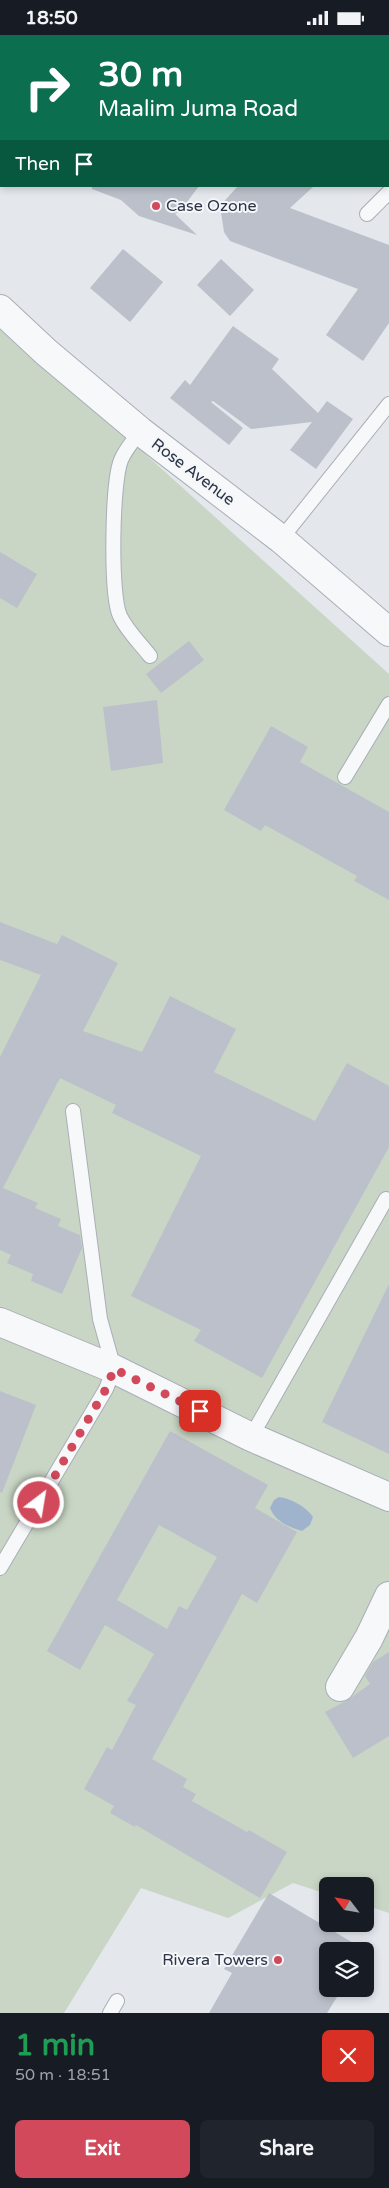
<!DOCTYPE html>
<html lang="en">
<head>
<meta charset="utf-8">
<style>
	body { margin:0; font-family:"Varela Round",sans-serif; background:#20242c; color:#f1f3f6; height:100vh; display:flex; flex-direction:column; font-size:19px; white-space:nowrap }
	* { box-sizing:border-box; margin:0 }
	p { font-size:16px; color:#9ea1a6 }
	.icon { flex:none; width:28px; height:28px; fill:none; stroke:currentColor; stroke-width:2; stroke-linecap:round; stroke-linejoin:round }
	.map { position:relative; height:1978px; overflow:hidden }
	.details { display:flex; flex-direction:column; background:#171b24; flex:1 }
	.details>* { flex:none }
	.banner { position:absolute; left:0px; top:0px; width:390px; height:152px; box-shadow:0 2px 8px #0003; background:#0b6e4f; color:#fff; overflow:hidden }
	.needle { width:32px; rotate:301deg }
	.controls { position:absolute; left:319px; top:1842px; display:grid; gap:10px }
	.controls a { display:grid; place-items:center; width:55px; height:55px; border-radius:8px; background:#171b24; box-shadow:0 2px 8px #0003; font-size:25px }
	.pin { position:absolute; display:grid; place-items:center; width:42px; height:42px; color:#fff; margin:-21px; border-radius:10px; box-shadow:0 2px 8px #0006 }
	.me { position:absolute; width:55px; margin:-28px; rotate:31deg; stroke-linejoin:round; filter:drop-shadow(0 0 4px #0008) }
	.turn { display:flex; align-items:center; gap:18px; height:105px; padding:0 15px; font-size:22px }
	.turn .icon { width:65px; height:65px; stroke-width:2.5 }
	.turn b { display:block; font-size:35px; line-height:42px }
	.then { display:flex; align-items:center; height:48px; padding:0 15px; background:#0003; gap:10px; font-size:19px }
	.round { display:grid; place-items:center; flex:none; width:52px; height:52px; border-radius:8px; background:#20242c }
	.summary { display:flex; align-items:center; justify-content:space-between; height:85px; padding:0 15px }
	h1 { font-size:30px; font-weight:800; line-height:38px; color:#1e9e55 }
	.cta { display:flex; gap:10px; margin-top:auto; padding:10px 15px }
	.cta a { flex:1; height:58px; border-radius:8px; background:#d1495b; color:#fff; font-size:20px; font-weight:800; line-height:58px; text-align:center }
	.cta a+a { background:#20242c; color:#f1f3f6 }
	.status { display:flex; justify-content:space-between; align-items:center; height:35px; padding:0 25px; background:#171b24; direction:ltr }
	.status svg { height:14px; fill:currentColor }
	.map>svg:first-child { display:block }
	.green { fill:#c9d6c5 }
	.water { fill:#9fb4cc }
	.building { fill:#bbc0ca; fill-rule:evenodd }
	.lines { fill:none; stroke-linecap:round; stroke-linejoin:round }
	.service-casing { stroke:#a9aeb7; stroke-width:16 }
	.minor-casing { stroke:#a9aeb7; stroke-width:30 }
	.service { stroke:#f7f8fa; stroke-width:14 }
	.minor { stroke:#f7f8fa; stroke-width:28 }
	.route { stroke:#d1495b; stroke-width:9; stroke-dasharray:0 16.2 }
	.poi-dot { fill:#d1495b; stroke:#f4f6f9; stroke-width:2 }
	.labels { text-anchor:middle; dominant-baseline:central; stroke-width:4; stroke-linejoin:round; paint-order:stroke }
	.poi-label { font-size:16px; fill:#2b3445; stroke:#f4f6f9; text-anchor:start }
	.street-label { font-size:16px; fill:#2b3445; stroke:#f4f6f9 }
</style>
</head>
<body>
<div class="status"><b>18:50</b><svg viewBox="0 0 49 12"><path d="M0 12V9h3v3zM5 12V6h3v6zM10 12V3h3v9zM15 12V0h3v12zM26 1h20v11H26zM47 4h2v5h-2z"/></svg></div>
<div class="map">
<svg width="389" height="1978" viewBox="0 0 389 1978">
	<rect width="100%" height="100%" fill="#e4e7ec"/>
	<polygon class="green" points="0,288 389,639 389,1878 365,1870 365,1851 328,1851 327,1859 293,1848 228,1883 141,1853 64,1978 0,1978"/>
	<path class="water" d="M279,1462C291,1463 306,1472 313,1482L310,1490L302,1496C288,1492 275,1486 270,1473L274,1465Z"/>
	<g class="building">
		<polygon points="92,151 199,151 181,175 175,179 197,200 139,181 121,165 92,154"/>
		<polygon points="238,151 314,151 290,173 389,210 389,288 363,326 326,300 358,254 230,206 224,197 220,171"/>
		<polygon points="123,214 163,247 130,287 90,253"/>
		<polygon points="221,224 254,255 230,281 197,250"/>
		<polygon points="233,291 279,324 272,334 318,378 327,366 353,384 316,434 290,415 312,387 251,394 213,366 211,367 243,393 229,410 170,363 185,345 190,350"/>
		<polygon points="0,517 37,539 17,573 0,563"/>
		<polygon points="189,606 204,625 161,658 146,639"/>
		<polygon points="157,665 163,728 111,736 103,672"/>
		<polygon points="271,691 308,712 300,727 389,777 389,865 354,846 357,841 265,790 261,796 224,775"/>
		<polygon points="0,887 57,909 62,900 118,928 83,996 142,1017 170,961 236,994 214,1037 315,1086 347,1028 389,1051 389,1112 262,1343 194,1306 201,1295 131,1261 201,1121 112,1078 116,1070 60,1043 3,1153 38,1168 35,1173 61,1184 58,1191 80,1200 82,1213 62,1259 31,1246 33,1239 7,1228 11,1220 0,1215 0,1022 41,940 0,925"/>
		<polygon points="389,1249 389,1419 322,1387"/>
		<polygon points="0,1356 36,1370 2,1458 0,1457"/>
		<path d="M170,1396L268,1450L255,1473L297,1497L257,1568L242,1559L152,1724L187,1744L183,1752L196,1759L192,1766L247,1797L249,1795L287,1817L260,1863L136,1790L135,1792L110,1778L114,1771L84,1754L107,1712L112,1715L136,1670L127,1666L154,1619L105,1590L80,1635L47,1616ZM159,1490L217,1522L187,1575L179,1571L167,1594L117,1565Z"/>
		<polygon points="389,1617 389,1701 353,1723 325,1677 348,1665 370,1649 365,1641 373,1627"/>
		<polygon points="269,1858 365,1915 364,1916 328,1916 328,1954 342,1954 327,1978 209,1978 232,1938 224,1934"/>
	</g>
	<g class="lines">
		<defs>
			<g id="service">
				<polyline points="254,0 256,1"/>
				<polyline points="57,1 58,0"/>
				<polyline points="0,55 1,56"/>
				<polyline points="367,179 389,157"/>
				<path d="M140,396C134,405 125,415 121,425C112,447 110,560 120,581C127,596 140,608 150,621"/>
				<polyline points="281,504 389,369"/>
				<polyline points="345,742 389,669"/>
				<polyline points="251,1402 386,1164"/>
				<polyline points="0,1533 106,1354 114,1334 100,1284 73,1076"/>
				<polyline points="110,1978 117,1966"/>
			</g>
			<g id="minor">
				<polyline points="0,274 46,317 140,396 281,504 389,597"/>
				<polyline points="0,1287 114,1334 251,1402 389,1462"/>
				<polyline points="340,1652 369,1603 389,1561"/>
			</g>
		</defs>
		<use href="#service" class="service-casing"/>
		<use href="#minor" class="minor-casing"/>
		<use href="#service" class="service"/>
		<use href="#minor" class="minor"/>
	</g>
	<g class="lines">
		<polyline class="route" points="39,1468 106,1354 114,1334 200,1376"/>
	</g>
	<g class="poi-dot">
		<circle cx="156" cy="171" r="5"/>
		<circle cx="278" cy="1925" r="5"/>
	</g>
	<g class="labels">
		<g class="poi-label">
			<text x="166" y="171">Case Ozone</text>
			<text x="268" y="1925" text-anchor="end">Rivera Towers</text>
		</g>
		<g class="street-label">
			<text transform="translate(193 437) rotate(37)">Rose Avenue</text>
		</g>
	</g>
</svg>
<div class="controls">
<a><svg class="needle" viewBox="-14 -14 28 28"><path d="M0-13l5 13h-10z" fill="#e53935"/><path d="M0 13l5-13h-10z" fill="#9ea1a6"/></svg></a>
<a><svg class="icon" aria-label="layers" viewBox="0 0 24 24"><path d="M12 4l9 5-9 5-9-5zM3 14l9 5 9-5"/></svg></a>
</div>
<div class="pin" style="left:200px;top:1376px;background:#d93025"><svg class="icon" aria-label="arrive" viewBox="0 0 24 24"><path d="M6 21V4h12l-3 4 3 4H6"/></svg></div>
<svg class="me" style="left:39px;top:1468px" viewBox="-20 -20 40 40"><circle r="17" fill="#d1495b" stroke="#fff" stroke-width="3"/><path d="M0-11L8 9 0 5-8 9z" fill="#fff"/></svg>
<div class="banner">
<div class="turn"><svg class="icon" aria-label="right" viewBox="0 0 24 24"><path d="M7 20v-9h11M14 6l5 5-5 5"/></svg><div><b>30 m</b>Maalim Juma Road</div></div>
<div class="then">Then<svg class="icon" aria-label="arrive" viewBox="0 0 24 24"><path d="M6 21V4h12l-3 4 3 4H6"/></svg></div>
</div>
</div>
<section class="details">
<div class="summary"><div><h1>1 min</h1><p>50 m · 18:51</p></div><a class="round" style="background:#d93025;color:#fff"><svg class="icon" aria-label="close" viewBox="0 0 24 24"><path d="M6 6l12 12M18 6L6 18"/></svg></a></div>
<div class="cta"><a>Exit</a><a>Share</a></div>
</section>
</body>
</html>
